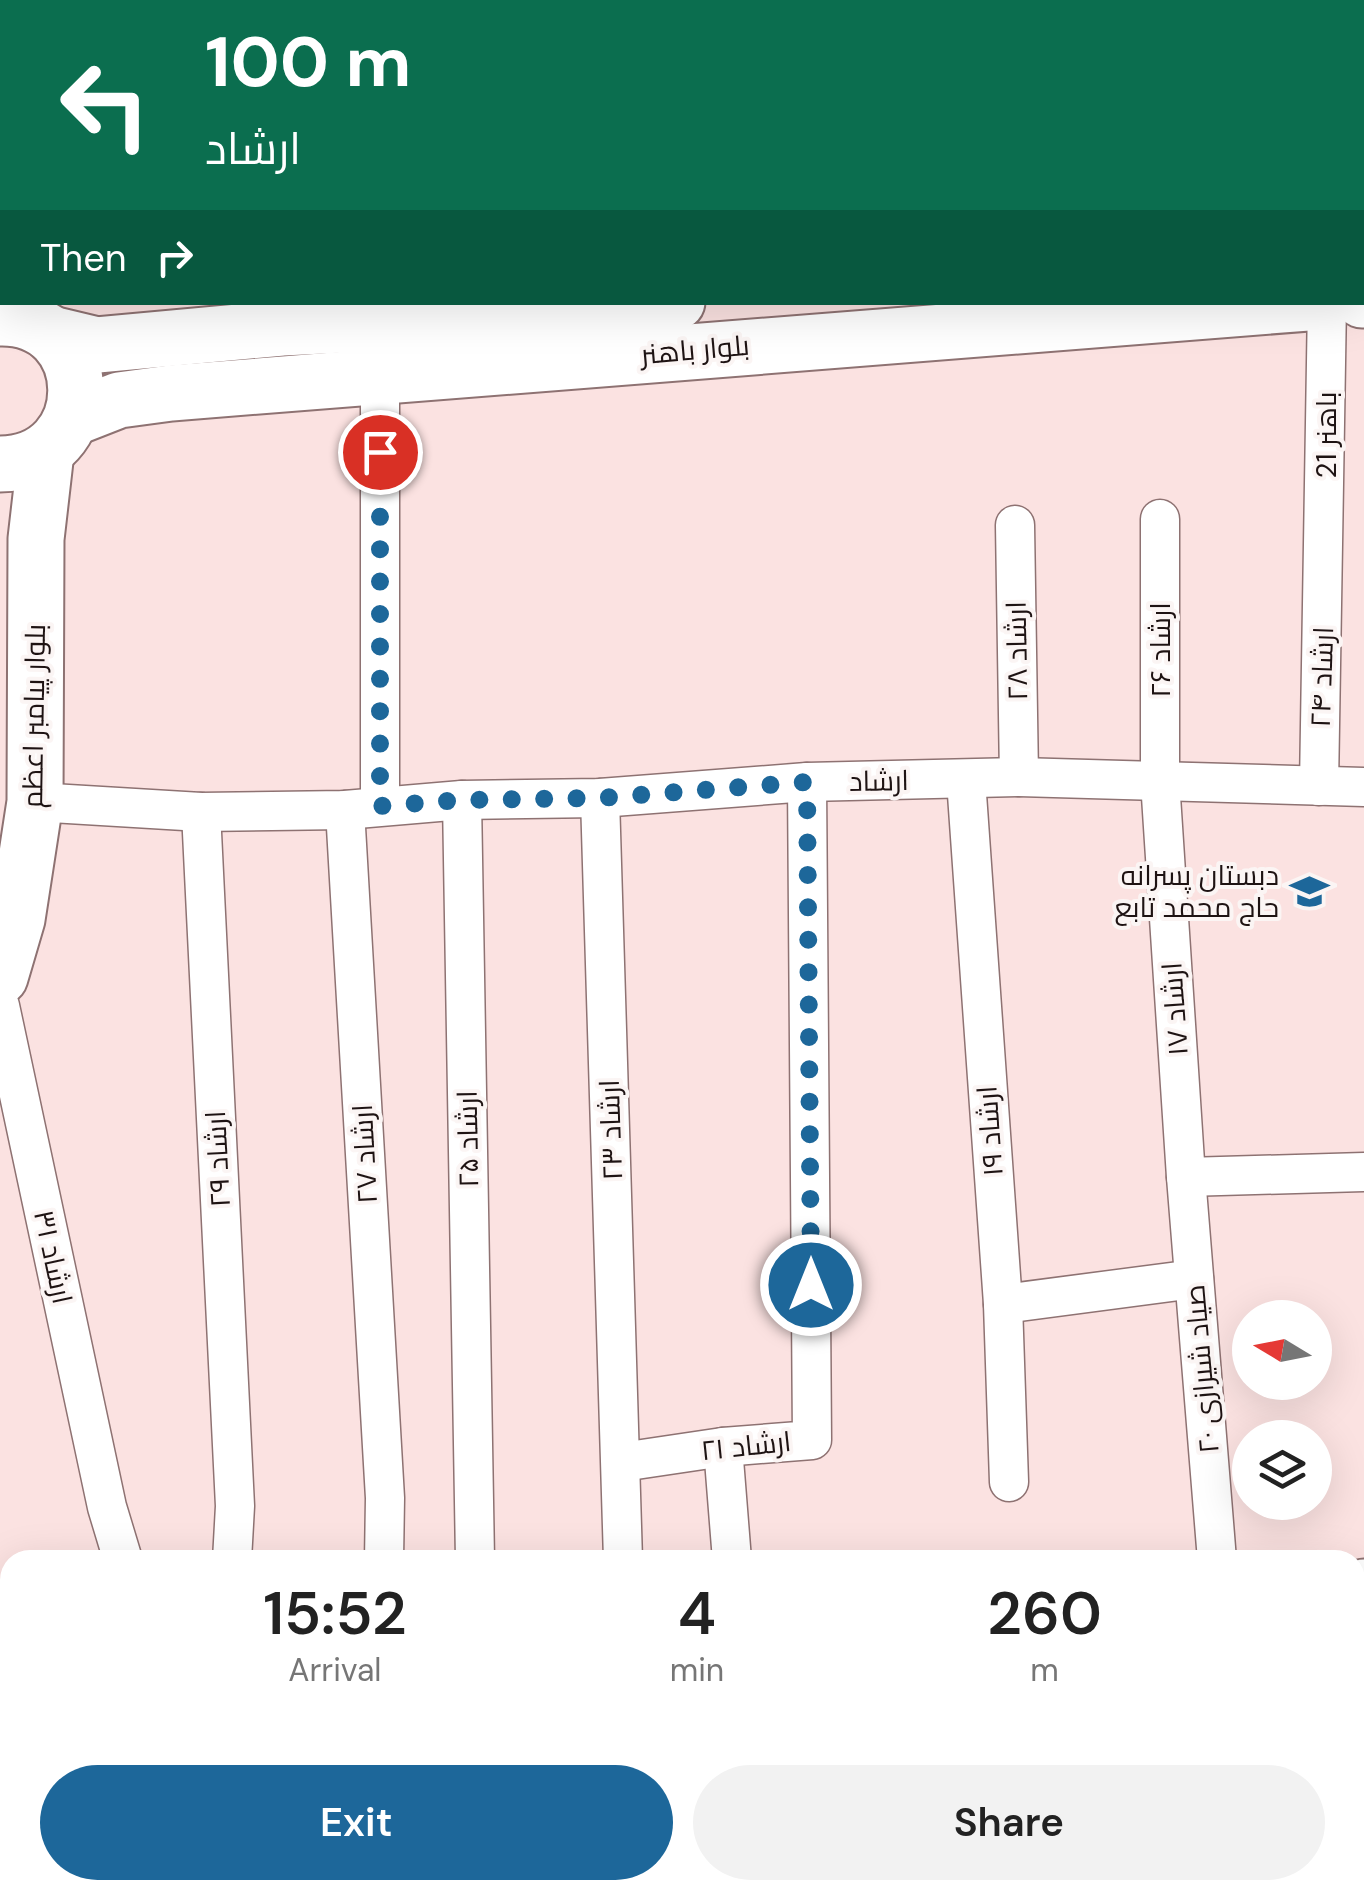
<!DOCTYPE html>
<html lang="en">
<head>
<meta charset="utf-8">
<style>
	body { margin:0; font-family:"DM Sans",Cairo,sans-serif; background:#f2f2f2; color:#222; height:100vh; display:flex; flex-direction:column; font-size:38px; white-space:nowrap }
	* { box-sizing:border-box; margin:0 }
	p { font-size:32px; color:#767676 }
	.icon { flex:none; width:55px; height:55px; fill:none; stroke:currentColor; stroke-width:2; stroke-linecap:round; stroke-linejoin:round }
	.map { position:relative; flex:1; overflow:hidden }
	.details { position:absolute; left:0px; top:1550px; width:1365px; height:350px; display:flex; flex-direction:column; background:#fff; border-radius:30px 30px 0 0; box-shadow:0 10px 40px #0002 }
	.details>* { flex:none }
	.hud { position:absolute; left:0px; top:0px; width:1365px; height:305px; box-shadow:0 10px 40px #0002; background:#0b6e4f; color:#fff; overflow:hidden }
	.needle { width:65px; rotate:280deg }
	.controls { position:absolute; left:1232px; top:1300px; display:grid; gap:20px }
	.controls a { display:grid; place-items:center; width:100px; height:100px; border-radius:50%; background:#fff; box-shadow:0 10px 40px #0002; font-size:50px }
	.pin { position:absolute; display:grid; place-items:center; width:85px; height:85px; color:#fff; margin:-42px; border:5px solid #fff; border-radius:50%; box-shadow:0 2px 10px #0007 }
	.me { position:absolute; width:110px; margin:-55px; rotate:0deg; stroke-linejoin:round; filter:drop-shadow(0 0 8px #0008) }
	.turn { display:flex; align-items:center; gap:35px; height:210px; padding:0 40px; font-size:45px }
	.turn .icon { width:130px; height:130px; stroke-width:2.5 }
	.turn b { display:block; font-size:70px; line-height:85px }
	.then { display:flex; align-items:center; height:95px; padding:0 40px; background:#0003; gap:20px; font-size:38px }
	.eta { display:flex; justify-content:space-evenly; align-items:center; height:170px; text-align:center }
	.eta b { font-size:60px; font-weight:600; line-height:70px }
	.button { display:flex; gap:20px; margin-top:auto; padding:20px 40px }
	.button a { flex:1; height:115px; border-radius:60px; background:#1d679a; color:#fff; font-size:40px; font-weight:600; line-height:115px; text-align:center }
	.button a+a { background:#f2f2f2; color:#222 }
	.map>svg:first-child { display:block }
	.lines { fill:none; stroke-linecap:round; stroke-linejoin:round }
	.street-casing { stroke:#8e7272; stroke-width:41 }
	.secondary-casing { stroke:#8e7272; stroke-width:59 }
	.street { stroke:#fff; stroke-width:38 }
	.secondary { stroke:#fff; stroke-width:55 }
	.route { stroke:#1d679a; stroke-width:18; stroke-dasharray:0 32.4 }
	.labels { text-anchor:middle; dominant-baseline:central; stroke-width:8; stroke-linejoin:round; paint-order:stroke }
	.street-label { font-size:28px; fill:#1e1313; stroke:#fbf5f4 }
	.poi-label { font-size:28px; fill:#1e1313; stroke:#fbf5f4; text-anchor:end }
</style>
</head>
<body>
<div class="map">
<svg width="1364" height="1900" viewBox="0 0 1364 1900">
	<rect width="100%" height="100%" fill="#fbe2e1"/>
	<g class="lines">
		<defs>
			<g id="street">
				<polyline points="301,2 301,0"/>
				<polyline points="1213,2 1213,0"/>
				<polyline points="1160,519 1160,781 1186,1177 1217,1560"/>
				<polyline points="1015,525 1019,777"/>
				<polyline points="966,780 1003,1304 1009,1482"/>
				<polyline points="1319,786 1327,302"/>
				<polyline points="600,798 623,1560"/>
				<polyline points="462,800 475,1560"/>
				<polyline points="35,802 201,812 345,810 462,800 600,798 807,782 1019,777 1364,787"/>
				<polyline points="380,806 380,377"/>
				<polyline points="345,810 385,1498 384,1560"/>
				<polyline points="201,812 235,1506 232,1560"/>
				<polyline points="0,1006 107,1507 123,1560"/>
				<polyline points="1186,1177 1364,1172"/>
				<polyline points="1003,1304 1194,1279"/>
				<polyline points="723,1447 732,1560"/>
				<polyline points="622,1462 723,1447 812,1440 807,782"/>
				<polyline points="844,1890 845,1900"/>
				<polyline points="986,1890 987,1900"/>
				<polyline points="1185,1890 1186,1900"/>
				<polyline points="207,1900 209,1890"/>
				<polyline points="408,1900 410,1890"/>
			</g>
			<g id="secondary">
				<polyline points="18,0 18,2"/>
				<polyline points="1362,253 1364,253"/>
				<polyline points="1362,300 1364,300"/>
				<path d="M0,318C100,316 102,463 0,464"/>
				<polyline points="51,334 97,345 282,328 460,319 677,302"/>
				<polyline points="73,418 119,400 171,393 1321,302"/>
				<polyline points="0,977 17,919 35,802 36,539 46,452"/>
				<polyline points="1355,1590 1364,1587"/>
				<polyline points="0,1876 10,1875"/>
			</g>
		</defs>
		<use href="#street" class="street-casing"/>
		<use href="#secondary" class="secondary-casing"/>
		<use href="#street" class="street"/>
		<use href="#secondary" class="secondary"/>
	</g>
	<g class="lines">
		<polyline class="route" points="380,452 380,806 462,800 600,798 807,782 811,1285"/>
	</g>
	<defs>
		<symbol id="school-bare" viewBox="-9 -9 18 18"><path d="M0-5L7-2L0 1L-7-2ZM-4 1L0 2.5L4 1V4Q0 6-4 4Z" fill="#1d679a" stroke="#fbf5f4" stroke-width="2.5" paint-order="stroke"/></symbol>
	</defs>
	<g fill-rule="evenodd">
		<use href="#school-bare" x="1282" y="864" width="55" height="55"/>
	</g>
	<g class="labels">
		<g class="street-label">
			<text transform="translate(695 350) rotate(-5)">بلوار باهنر</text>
			<text transform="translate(1326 435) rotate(-90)">باهنر 21</text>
			<text transform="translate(1160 650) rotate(-90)">ارشاد ۲۶</text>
			<text transform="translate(1017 651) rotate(-91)">ارشاد ۲۸</text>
			<text transform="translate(1322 677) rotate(-88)">ارشاد ۲۴</text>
			<text transform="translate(34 716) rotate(-89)">بلوار پیامبر اعظم</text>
			<text transform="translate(879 781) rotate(-1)">ارشاد</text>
			<text transform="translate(1175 1009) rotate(-94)">ارشاد ۱۷</text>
			<text transform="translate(611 1130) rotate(-92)">ارشاد ۲۳</text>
			<text transform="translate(990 1131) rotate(-94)">ارشاد ۱۹</text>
			<text transform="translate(468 1139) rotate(-91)">ارشاد ۲۵</text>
			<text transform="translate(365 1154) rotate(-93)">ارشاد ۲۷</text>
			<text transform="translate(218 1159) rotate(-93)">ارشاد ۲۹</text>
			<text transform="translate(53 1257) rotate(78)">ارشاد ۳۱</text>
			<text transform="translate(1202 1369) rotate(-95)">صیاد شیرازی ۲۰</text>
			<text transform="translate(746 1446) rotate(-6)">ارشاد ۲۱</text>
		</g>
		<g class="poi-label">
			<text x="1279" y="875">دبستان پسرانه<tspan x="1279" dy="32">حاج محمد تابع</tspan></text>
		</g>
	</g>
</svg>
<div class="controls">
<a><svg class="needle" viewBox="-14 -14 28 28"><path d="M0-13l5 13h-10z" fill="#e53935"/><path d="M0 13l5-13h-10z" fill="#767676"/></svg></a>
<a><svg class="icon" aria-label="layers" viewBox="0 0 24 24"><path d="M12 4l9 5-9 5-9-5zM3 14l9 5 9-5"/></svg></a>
</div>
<div class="pin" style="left:380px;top:452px;background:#d93025"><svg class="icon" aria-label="arrive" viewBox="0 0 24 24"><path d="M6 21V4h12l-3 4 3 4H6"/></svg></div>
<svg class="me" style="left:811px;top:1285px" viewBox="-20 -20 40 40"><circle r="17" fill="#1d679a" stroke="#fff" stroke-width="3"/><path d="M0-11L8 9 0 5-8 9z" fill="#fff"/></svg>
<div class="hud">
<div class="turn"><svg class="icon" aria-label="left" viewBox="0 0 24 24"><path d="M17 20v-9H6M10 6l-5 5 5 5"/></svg><div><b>100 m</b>ارشاد</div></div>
<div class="then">Then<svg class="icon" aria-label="right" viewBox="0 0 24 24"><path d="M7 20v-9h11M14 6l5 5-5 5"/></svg></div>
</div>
<section class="details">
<div class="eta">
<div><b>15:52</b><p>Arrival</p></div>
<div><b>4</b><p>min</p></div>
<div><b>260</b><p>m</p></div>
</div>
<div class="button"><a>Exit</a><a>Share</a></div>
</section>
</div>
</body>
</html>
